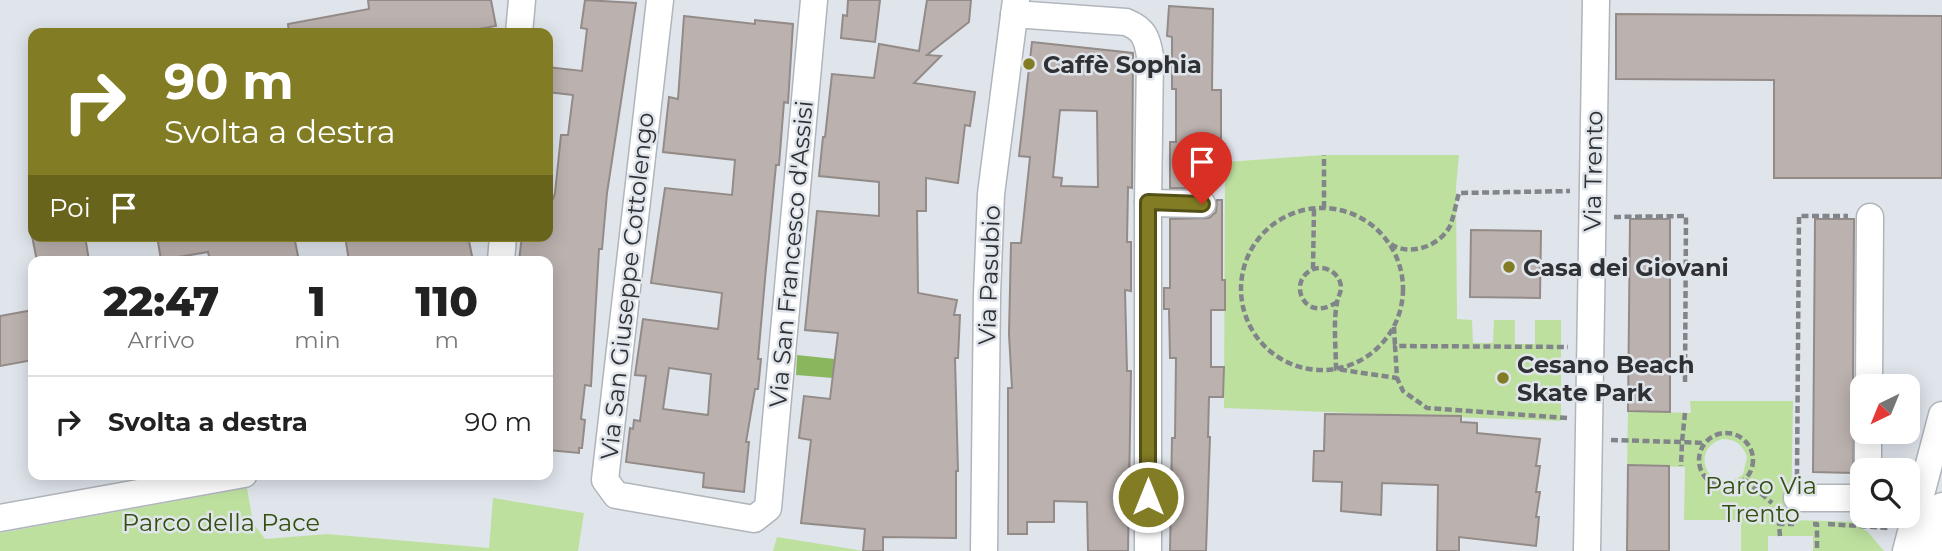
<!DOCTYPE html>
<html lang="it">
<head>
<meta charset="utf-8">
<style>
	body { margin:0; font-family:Montserrat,sans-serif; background:#f6f6f6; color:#222; height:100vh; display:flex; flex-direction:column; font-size:26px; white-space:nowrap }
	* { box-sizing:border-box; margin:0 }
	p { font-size:23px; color:#767676 }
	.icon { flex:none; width:38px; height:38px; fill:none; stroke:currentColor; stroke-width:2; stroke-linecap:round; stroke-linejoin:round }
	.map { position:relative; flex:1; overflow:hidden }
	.details { position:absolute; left:28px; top:256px; width:525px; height:224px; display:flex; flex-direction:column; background:#fff; border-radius:14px; box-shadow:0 4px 18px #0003 }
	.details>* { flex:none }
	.top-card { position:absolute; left:28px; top:28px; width:525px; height:214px; border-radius:14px; box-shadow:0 4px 18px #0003; background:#827d24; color:#fff; overflow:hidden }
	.needle { width:46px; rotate:223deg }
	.controls { position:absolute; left:1850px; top:374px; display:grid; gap:14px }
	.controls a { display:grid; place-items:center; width:70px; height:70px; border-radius:14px; background:#fff; box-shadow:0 4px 18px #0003; font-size:35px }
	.pin { position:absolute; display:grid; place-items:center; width:60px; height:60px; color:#fff; margin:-72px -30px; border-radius:50% 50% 50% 0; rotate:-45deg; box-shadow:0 0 7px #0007 }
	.pin .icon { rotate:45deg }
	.me { position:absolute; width:77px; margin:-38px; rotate:0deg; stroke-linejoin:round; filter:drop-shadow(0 0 5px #0008) }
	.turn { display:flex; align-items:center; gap:24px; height:147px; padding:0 21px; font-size:32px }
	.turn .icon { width:91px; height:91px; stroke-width:2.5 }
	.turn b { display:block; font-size:49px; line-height:60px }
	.then { display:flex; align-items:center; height:66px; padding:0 21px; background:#0003; gap:14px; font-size:26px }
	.eta { display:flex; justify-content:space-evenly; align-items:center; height:119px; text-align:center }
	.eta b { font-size:42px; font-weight:800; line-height:49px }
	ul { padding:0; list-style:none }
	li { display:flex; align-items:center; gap:21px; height:91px; padding:0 21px; border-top:2px solid #e0e0e0 }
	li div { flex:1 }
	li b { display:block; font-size:26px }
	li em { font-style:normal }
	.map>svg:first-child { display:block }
	.green { fill:#bde09f; fill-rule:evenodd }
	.forest { fill:#8ab75e }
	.building { fill:#bbb2af; stroke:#938b88; stroke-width:2; fill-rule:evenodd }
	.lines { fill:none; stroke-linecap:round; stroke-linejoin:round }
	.minor-casing { stroke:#afb5bb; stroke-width:29 }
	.path { stroke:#81858a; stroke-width:4.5; stroke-dasharray:7 3.5; stroke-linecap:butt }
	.minor { stroke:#fff; stroke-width:26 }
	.route-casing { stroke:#545117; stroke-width:18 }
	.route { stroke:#827d24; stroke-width:12 }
	.poi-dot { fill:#827d24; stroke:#e0e5ec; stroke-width:2.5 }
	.labels { text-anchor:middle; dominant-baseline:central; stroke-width:5; stroke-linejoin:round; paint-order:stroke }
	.poi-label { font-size:24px; font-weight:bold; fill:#2f3134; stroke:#e0e5ec; text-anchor:start }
	.street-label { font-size:24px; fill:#2f3134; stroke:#e0e5ec }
	.park-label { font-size:24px; fill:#345011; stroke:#e0e5ec }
</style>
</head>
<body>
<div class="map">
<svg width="1942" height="551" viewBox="0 0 1942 551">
	<rect width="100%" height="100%" fill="#e0e5ec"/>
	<g class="green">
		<polygon points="1324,155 1459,155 1456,187 1457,319 1472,320 1473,343 1493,343 1494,320 1515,320 1515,344 1535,344 1535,320 1561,320 1561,421 1224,408 1225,162"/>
		<path d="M1690,401H1793L1791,520L1864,522V530L1867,531L1884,551H1813V536H1768V551H1741V520H1684L1685,467L1627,465L1628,411L1691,413ZM1722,439C1736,439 1743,445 1747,457L1743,474C1714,501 1685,451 1722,439Z"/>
		<polygon points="247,488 253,523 265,539 327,534 489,548 493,498 584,513 578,551 0,551 0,533"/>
		<polygon points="777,537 864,551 773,551"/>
	</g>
	<polygon class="forest" points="797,355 835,359 833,378 796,375"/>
	<g class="building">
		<polygon points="368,0 491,0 496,26 456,33 289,33 288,24 369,9"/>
		<polygon points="585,0 636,3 607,193 602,249 599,249 591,386 585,385 581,419 585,420 582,448 579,448 579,453 548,450 548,261 519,261 522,236 548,236 548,199 553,199 555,193 561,135 568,135 573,95 548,92 548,67 582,71 587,29 581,28"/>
		<polygon points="848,0 880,0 875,42 841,38 843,15 847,16"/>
		<polygon points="927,0 971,0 969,22 927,55 941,56 914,83 975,92 970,126 965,125 958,183 926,178 926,211 917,211 918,293 957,300 954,315 960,315 958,358 955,358 958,471 956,471 956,538 883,537 883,551 863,551 865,529 801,523 811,440 799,438 804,396 830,399 838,333 805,330 817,211 879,216 879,182 819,176 823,137 825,137 832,74 874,78 879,44 919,51"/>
		<polygon points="1169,6 1213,9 1212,90 1221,90 1221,144 1225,144 1225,165 1202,165 1202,188 1170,188 1170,142 1176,142 1176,89 1172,89 1172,37 1167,36"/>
		<polygon points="1616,14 1942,16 1942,178 1774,178 1774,80 1616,79"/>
		<path d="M684,16L755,24V20L793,24L788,103L784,102L779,165H776L765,279L758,359H761L758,389H755L746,442H749L744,492L703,487L704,473L626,462L630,428L633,429L634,420L640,421L646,376L635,375L643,319L718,329L722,293L651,283L665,188L732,195L735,160L663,152L669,97L678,99ZM669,368L711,374L708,415L663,409Z"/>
		<path d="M1032,42L1133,53L1132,188L1128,187L1127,242H1131V291L1125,290L1127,371H1131L1128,551H1088L1087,502L1054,501V522H1027V534H1008V388H1012L1009,334L1011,243H1021L1030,157L1019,156ZM1060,110L1097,111L1098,187L1061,186L1062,178L1053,177Z"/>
		<polygon points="1217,200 1222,200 1222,280 1225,280 1225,310 1211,310 1211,367 1224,367 1223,397 1209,397 1208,437 1210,437 1206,551 1170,551 1172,438 1175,438 1176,358 1170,358 1169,309 1164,309 1164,288 1170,288 1170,219 1209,218 1216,212"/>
		<polygon points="1630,219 1670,219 1670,412 1628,411"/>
		<polygon points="1815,219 1854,219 1853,387 1855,394 1853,473 1813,472"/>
		<polygon points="1471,230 1541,231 1540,298 1470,297"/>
		<polygon points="32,236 85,236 89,261 37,261"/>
		<polygon points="157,236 294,236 299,261 210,261 208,252 161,260"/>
		<polygon points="345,236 397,236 398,240 421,236 468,236 473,261 349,261"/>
		<polygon points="33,310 33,360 0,366 0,316"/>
		<polygon points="1325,414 1461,416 1461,422 1477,423 1477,433 1540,439 1536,466 1540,466 1536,492 1540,492 1536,517 1539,517 1536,546 1459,537 1459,551 1437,551 1438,485 1382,483 1381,515 1341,511 1342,482 1313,481 1314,451 1324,451"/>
		<polygon points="1628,465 1669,466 1669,551 1627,551"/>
	</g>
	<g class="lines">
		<defs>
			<g id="minor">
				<polyline points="660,0 605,480 616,495 754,519 768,508 814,0"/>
				<path d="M1014,14L1126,22C1144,29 1147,38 1150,56L1148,203V551"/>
				<polyline points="519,33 522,0"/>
				<polyline points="1148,203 1202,204"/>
				<polyline points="501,261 503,236"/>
				<polyline points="1869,387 1870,217"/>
				<polyline points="1868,471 1868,432"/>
				<polyline points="1797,498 1862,498"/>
				<polyline points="0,518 244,474"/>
				<polyline points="984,551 987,294 991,194 1016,0"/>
				<polyline points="1587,551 1596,0"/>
				<polyline points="1906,551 1942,415"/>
				<polyline points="1930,551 1942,506"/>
			</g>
		</defs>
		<use href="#minor" class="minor-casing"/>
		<g class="path">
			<polyline points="1324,208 1324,155"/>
			<circle cx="1322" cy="289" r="81"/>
			<polyline points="1614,217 1686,216 1685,385"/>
			<path d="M1391,244C1409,257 1440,246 1450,226C1454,216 1456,203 1459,193L1570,191"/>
			<polyline points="1313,269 1314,208"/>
			<path d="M1337,302C1303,325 1286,279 1314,269C1324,265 1337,272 1340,282C1343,291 1338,295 1337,303C1333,322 1336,349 1336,369L1397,378"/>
			<polyline points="1394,327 1395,346"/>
			<polyline points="1685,413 1682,442 1704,443"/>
			<polyline points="1567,418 1427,408 1403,391 1397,378 1395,346 1568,347"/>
			<circle cx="1726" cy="460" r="27"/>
			<polyline points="1611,440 1682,442 1681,466"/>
			<polyline points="1797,476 1799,216 1848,216"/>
			<polyline points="1745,480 1772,503"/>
			<polyline points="1813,524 1817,524 1817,551"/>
			<polyline points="1828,524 1889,528"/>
			<polyline points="1780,536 1779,524 1794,524"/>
		</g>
		<use href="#minor" class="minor"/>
	</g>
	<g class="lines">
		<defs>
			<polyline id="route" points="1148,497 1148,202 1202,204"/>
		</defs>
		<use href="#route" class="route-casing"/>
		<use href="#route" class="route"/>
	</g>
	<g class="poi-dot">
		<circle cx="1029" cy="64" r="7"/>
		<circle cx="1509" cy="267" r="7"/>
		<circle cx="1503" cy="378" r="7"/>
	</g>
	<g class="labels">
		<g class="poi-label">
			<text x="1043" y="64">Caffè Sophia</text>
			<text x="1523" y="267">Casa dei Giovani</text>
			<text x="1517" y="364">Cesano Beach<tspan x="1517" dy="28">Skate Park</tspan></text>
		</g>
		<g class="street-label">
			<text transform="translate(1593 171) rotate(-89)">Via Trento</text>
			<text transform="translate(791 254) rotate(-85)">Via San Francesco d'Assisi</text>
			<text transform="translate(989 275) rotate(-88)">Via Pasubio</text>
			<text transform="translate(627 286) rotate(-84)">Via San Giuseppe Cottolengo</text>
		</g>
		<g class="park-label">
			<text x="1761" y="485">Parco Via<tspan x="1761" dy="28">Trento</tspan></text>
			<text x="221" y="522">Parco della Pace</text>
		</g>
	</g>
</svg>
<div class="controls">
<a><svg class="needle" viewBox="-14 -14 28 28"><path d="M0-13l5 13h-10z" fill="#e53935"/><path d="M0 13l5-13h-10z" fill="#767676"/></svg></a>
<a><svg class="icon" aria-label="search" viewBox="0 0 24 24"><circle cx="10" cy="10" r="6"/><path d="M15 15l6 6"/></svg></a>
</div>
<div class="pin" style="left:1202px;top:204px;background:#d93025"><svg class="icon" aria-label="arrive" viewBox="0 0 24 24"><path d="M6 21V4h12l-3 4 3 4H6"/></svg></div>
<svg class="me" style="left:1148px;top:497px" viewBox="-20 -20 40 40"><circle r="17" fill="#827d24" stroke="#fff" stroke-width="3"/><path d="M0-11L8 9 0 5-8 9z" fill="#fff"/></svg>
<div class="top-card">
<div class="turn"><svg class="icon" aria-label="right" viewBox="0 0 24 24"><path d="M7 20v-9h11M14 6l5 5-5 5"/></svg><div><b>90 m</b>Svolta a destra</div></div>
<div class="then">Poi<svg class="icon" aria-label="arrive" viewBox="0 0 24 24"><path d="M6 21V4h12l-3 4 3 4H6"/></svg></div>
</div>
<section class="details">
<div class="eta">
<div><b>22:47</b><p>Arrivo</p></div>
<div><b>1</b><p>min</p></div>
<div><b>110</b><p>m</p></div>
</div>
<ul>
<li><svg class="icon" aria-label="right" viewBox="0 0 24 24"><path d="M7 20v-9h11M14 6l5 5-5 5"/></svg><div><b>Svolta a destra</b></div><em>90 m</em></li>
</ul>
</section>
</div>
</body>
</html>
